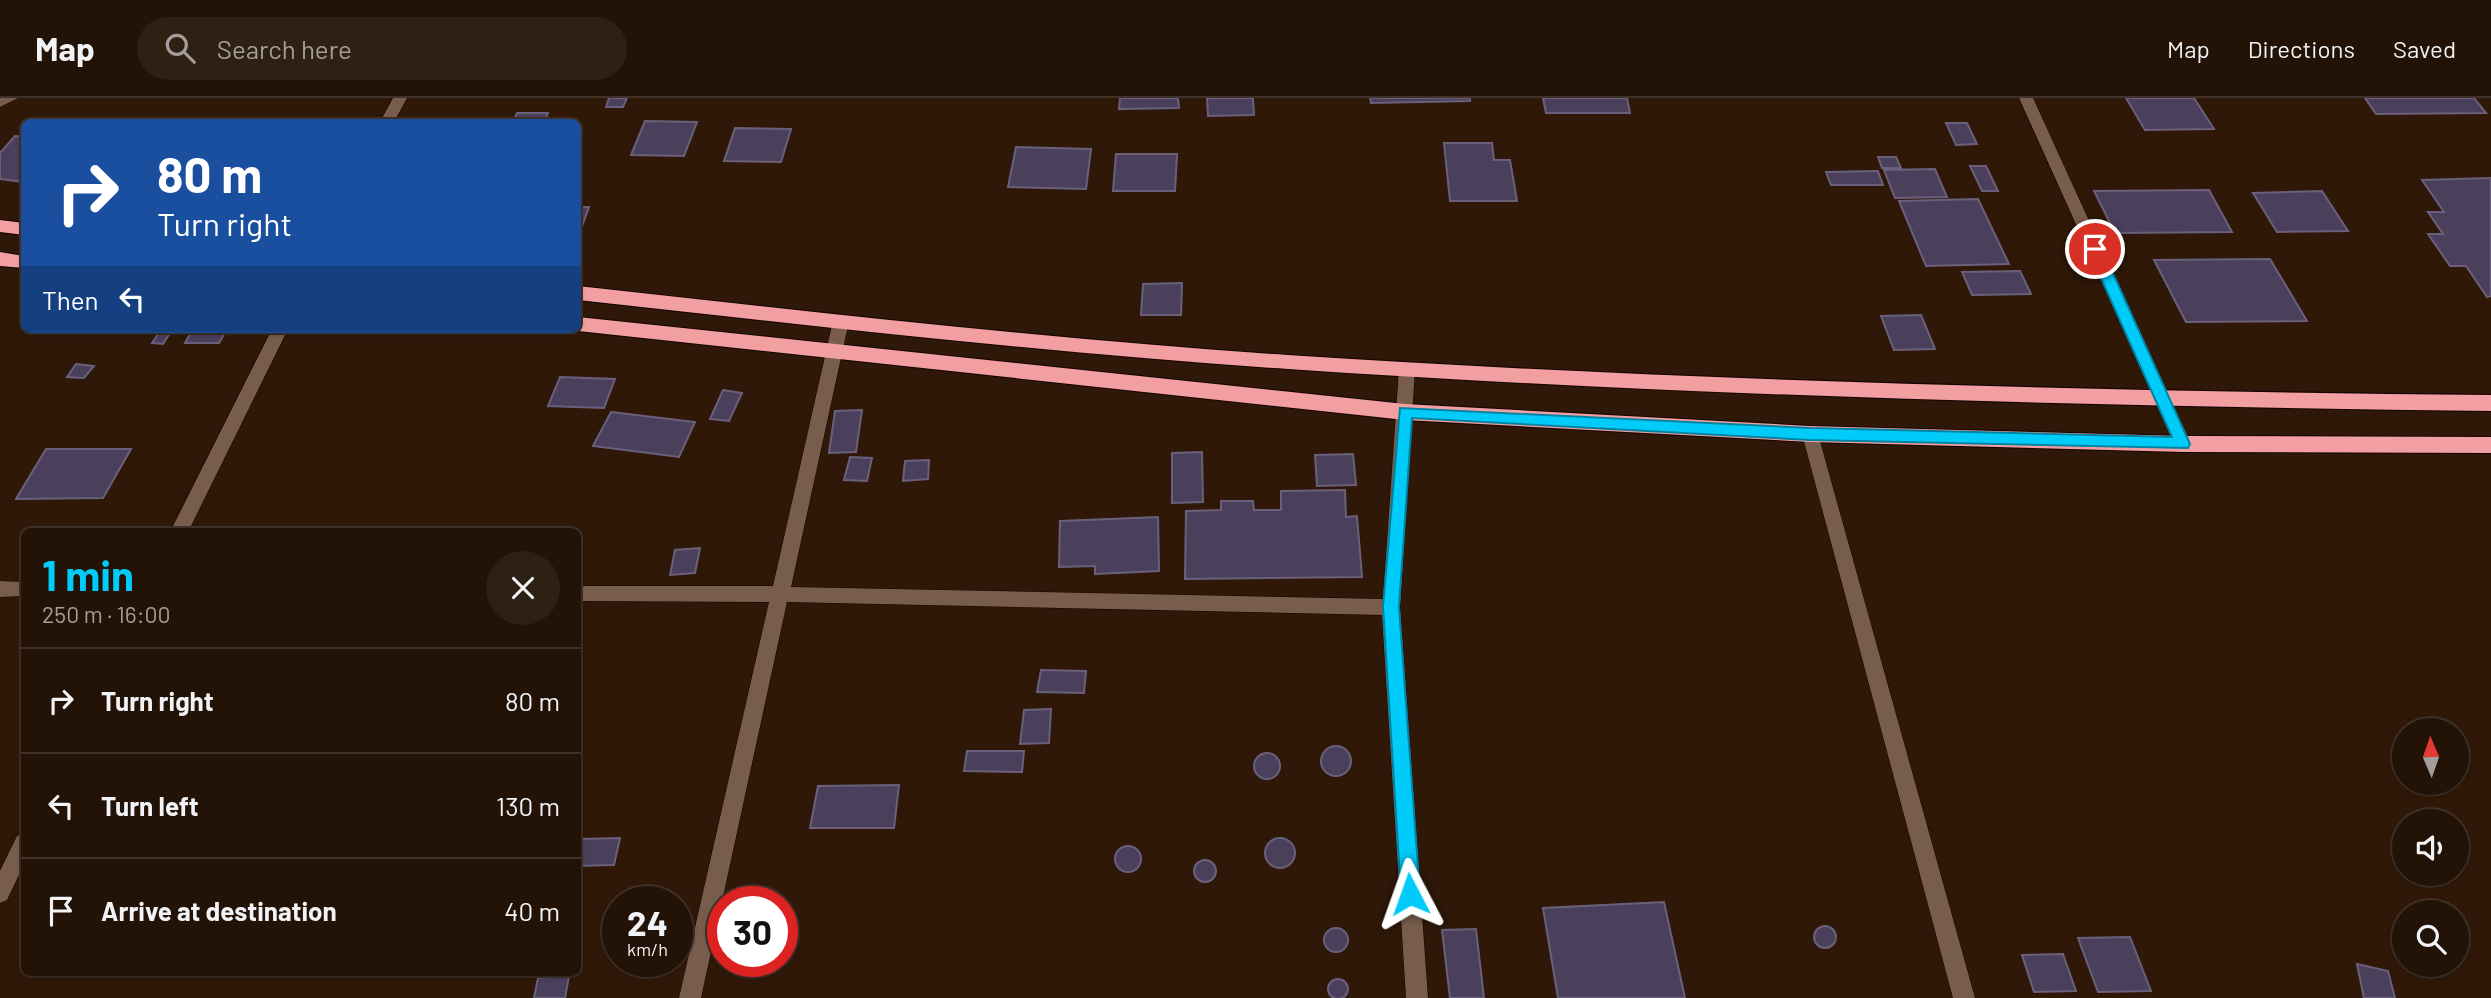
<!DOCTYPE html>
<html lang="en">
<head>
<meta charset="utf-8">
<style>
	body { margin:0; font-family:Barlow,sans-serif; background:#2f2014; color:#f1f3f6; height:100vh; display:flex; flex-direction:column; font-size:26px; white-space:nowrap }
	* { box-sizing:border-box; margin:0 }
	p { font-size:23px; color:#a39e9b }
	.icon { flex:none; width:38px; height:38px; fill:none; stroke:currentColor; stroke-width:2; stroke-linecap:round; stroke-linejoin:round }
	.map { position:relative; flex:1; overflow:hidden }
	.details { position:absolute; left:21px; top:430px; width:560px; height:448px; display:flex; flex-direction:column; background:#231206; border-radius:10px; box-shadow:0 2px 5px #0004,0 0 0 2px #403228 }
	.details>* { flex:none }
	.top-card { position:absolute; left:21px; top:21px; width:560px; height:214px; border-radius:10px; box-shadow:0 2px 5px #0004,0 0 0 2px #403228; background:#1a4fa0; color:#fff; overflow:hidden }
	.needle { width:46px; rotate:358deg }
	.controls { position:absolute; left:2392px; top:620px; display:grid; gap:14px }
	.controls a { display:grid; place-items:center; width:77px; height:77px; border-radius:50%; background:#231206; box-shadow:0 2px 5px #0004,0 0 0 2px #403228; font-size:35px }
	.speed { position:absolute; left:602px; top:788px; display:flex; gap:14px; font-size:35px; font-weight:700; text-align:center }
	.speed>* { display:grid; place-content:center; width:91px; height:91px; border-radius:50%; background:#231206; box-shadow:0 2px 5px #0004,0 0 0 2px #403228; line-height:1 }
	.speed small { font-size:18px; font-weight:400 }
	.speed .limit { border:10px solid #d22; background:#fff; color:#111 }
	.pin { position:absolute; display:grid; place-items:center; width:60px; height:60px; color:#fff; margin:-30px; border:4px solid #fff; border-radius:50%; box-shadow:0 2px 7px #0007 }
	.me { position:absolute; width:77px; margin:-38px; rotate:356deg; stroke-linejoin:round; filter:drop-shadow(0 0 5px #0008) }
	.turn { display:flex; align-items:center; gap:24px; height:147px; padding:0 21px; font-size:32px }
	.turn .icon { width:91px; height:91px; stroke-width:2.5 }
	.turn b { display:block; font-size:49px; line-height:60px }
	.then { display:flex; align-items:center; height:66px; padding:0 21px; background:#0003; gap:14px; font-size:26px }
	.round { display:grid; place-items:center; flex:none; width:74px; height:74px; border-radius:37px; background:#2f2014 }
	.head { display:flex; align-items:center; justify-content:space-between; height:119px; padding:0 21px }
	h1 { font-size:42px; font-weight:700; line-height:52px; color:#01cbf9 }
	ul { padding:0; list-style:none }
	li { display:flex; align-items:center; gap:21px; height:105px; padding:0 21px; border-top:2px solid #403228 }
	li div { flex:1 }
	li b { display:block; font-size:26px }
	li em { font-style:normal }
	header { display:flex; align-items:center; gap:42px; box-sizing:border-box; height:98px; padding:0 35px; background:#231206; border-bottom:2px solid #403228 }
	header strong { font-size:33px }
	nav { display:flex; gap:38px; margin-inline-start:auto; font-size:24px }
	.search { width:490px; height:63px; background:#2f2014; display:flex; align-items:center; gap:18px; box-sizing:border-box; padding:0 24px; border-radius:38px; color:#a39e9b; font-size:26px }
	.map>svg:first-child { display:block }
	.building { fill:#4b405b; stroke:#6b607c; stroke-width:2 }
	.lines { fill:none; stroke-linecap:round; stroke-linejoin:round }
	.minor-casing { stroke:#160300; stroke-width:1 }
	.highway-casing { stroke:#160300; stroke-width:2 }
	.minor { fill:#795d4c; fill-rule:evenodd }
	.highway { fill:#f19fa1; fill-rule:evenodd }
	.route { fill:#01cbf9; stroke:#0184a2; stroke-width:2 }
</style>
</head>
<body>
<header>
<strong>Map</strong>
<div class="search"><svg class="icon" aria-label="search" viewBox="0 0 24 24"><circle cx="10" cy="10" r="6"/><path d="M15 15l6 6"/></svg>Search here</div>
<nav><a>Map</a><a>Directions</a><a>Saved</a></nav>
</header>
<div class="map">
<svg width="2491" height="900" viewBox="0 0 2491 900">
	<rect width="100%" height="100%" fill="#2f1808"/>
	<g class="building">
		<polygon points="609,0 627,0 623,9 606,9"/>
		<polygon points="1120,0 1178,0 1179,10 1119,11"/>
		<polygon points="1207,0 1253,0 1254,17 1208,18"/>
		<polygon points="1370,0 1470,0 1470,3 1371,5"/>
		<polygon points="1543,0 1627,0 1630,15 1546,15"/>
		<polygon points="2126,0 2194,0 2214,31 2145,32"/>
		<polygon points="2365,0 2474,0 2486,15 2376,16"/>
		<polygon points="517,15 548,15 544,24 513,24"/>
		<polygon points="645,23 697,24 684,58 631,57"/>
		<polygon points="1946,25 1967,25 1977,46 1956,47"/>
		<polygon points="735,30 791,31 781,64 724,63"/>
		<polygon points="15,38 24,39 24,84 0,81 0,55"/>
		<polygon points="1444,45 1492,45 1494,62 1510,62 1517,103 1450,103"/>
		<polygon points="1016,49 1091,51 1086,91 1008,89"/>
		<polygon points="1116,56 1177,56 1175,93 1113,93"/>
		<polygon points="1878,59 1896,59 1901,70 1882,70"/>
		<polygon points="1970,68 1986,68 1998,93 1982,93"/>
		<polygon points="1935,71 1947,99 1895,100 1884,72"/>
		<polygon points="1878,73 1883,87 1831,87 1826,74"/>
		<polygon points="2491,80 2491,198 2487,199 2466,168 2450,168 2428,136 2443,136 2428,114 2444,114 2422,82"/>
		<polygon points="2209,92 2232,134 2115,135 2094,93"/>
		<polygon points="2322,93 2348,133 2277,134 2253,95"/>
		<polygon points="1978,101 2009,166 1926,168 1899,103"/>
		<polygon points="578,109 589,109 580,134 578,134"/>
		<polygon points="2270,161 2307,223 2186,224 2154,162"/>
		<polygon points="2020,173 2031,196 1972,197 1962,174"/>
		<polygon points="1182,185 1181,217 1141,217 1143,186"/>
		<polygon points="1921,217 1935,251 1894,252 1881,218"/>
		<polygon points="193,231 227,231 219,245 185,245"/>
		<polygon points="161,232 172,232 163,246 152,245"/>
		<polygon points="76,266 94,268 84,280 67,279"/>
		<polygon points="560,279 615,281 604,310 548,308"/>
		<polygon points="723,292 742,295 729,323 710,321"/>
		<polygon points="862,312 856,354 829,355 835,313"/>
		<polygon points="611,314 695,324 679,359 593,348"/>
		<polygon points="46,351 131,351 103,400 16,401"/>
		<polygon points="1202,354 1203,404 1172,405 1172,355"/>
		<polygon points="1353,356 1356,387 1317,388 1315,357"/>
		<polygon points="850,359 872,360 867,383 844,382"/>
		<polygon points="929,362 928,381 903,383 905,363"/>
		<polygon points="1345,392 1346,419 1357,418 1362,479 1185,481 1186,413 1221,412 1221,403 1253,403 1254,412 1281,412 1281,393"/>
		<polygon points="1158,419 1159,473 1095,476 1095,468 1059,469 1060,423"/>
		<polygon points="700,450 695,475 670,477 675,452"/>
		<polygon points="1041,572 1086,573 1084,595 1037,594"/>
		<polygon points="1051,611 1049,645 1020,646 1024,612"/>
		<circle cx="1336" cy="663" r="15"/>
		<polygon points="967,653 1024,653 1022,674 964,673"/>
		<circle cx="1267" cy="668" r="13"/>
		<polygon points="899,687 894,730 810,730 818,688"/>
		<polygon points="620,740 614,767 578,768 581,741"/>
		<circle cx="1280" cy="755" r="15"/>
		<circle cx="1128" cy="761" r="13"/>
		<circle cx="1205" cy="773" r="11"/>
		<polygon points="1664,804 1685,900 1558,900 1543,810"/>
		<circle cx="1825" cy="839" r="11"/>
		<circle cx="1336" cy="842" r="12"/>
		<polygon points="1476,831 1484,900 1450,900 1442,832"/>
		<polygon points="2130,839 2151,893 2098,894 2078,840"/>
		<polygon points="2063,856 2076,893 2034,894 2022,857"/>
		<polygon points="2357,866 2388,873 2395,900 2364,900"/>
		<polygon points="569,878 565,900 534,900 538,880"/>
		<circle cx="1338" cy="891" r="10"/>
	</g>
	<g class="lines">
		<defs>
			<g id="minor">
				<polygon points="0,0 18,0 0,9"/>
				<polygon points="393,0 407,0 394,24 380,24"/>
				<polygon points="2019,0 2033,0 2191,346 2189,351 2177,351 2175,346"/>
				<polygon points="841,217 849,223 791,489 1383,501 1399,271 1407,265 1413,267 1415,271 1400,509 1428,900 1406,900 1382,517 787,504 701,900 679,900 769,504 578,503 578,488 773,488 833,223"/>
				<polygon points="272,231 288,231 188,434 170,434"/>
				<polygon points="1810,329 1816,331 1818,336 1975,900 1953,900 1802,336 1804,331"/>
				<polygon points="0,483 24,484 24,498 0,499"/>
				<polygon points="24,735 24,766 7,802 0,805 0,773 17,738"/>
			</g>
			<g id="highway">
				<polygon points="0,122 24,125 24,137 0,134"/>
				<polygon points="0,154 24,158 24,170 0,168"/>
				<path d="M578,188C814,214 1050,241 1288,257C1688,283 2090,293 2491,297V313C2090,308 1688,298 1288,271C1050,255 814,228 578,202Z"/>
				<polygon points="578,219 1405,306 1810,328 2183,338 2491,339 2491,355 2183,354 1810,344 1405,322 578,233 571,231 578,231"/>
			</g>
		</defs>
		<use href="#minor" class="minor-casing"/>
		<use href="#highway" class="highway-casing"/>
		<use href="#minor" class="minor"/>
		<use href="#highway" class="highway"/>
	</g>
	<polygon class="route" points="2095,146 2102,151 2190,346 2188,350 1810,342 1412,320 1399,509 1420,796 1417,802 1410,805 1404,802 1401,796 1383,509 1400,310 1810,330 2172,339 2088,151"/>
</svg>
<div class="controls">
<a><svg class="needle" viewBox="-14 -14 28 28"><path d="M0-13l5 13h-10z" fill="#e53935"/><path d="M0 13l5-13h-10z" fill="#a39e9b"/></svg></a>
<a><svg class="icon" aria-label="sound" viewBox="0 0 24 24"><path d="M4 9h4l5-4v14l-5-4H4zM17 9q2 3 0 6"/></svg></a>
<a><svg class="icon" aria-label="search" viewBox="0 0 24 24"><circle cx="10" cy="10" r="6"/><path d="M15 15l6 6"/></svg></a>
</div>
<div class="speed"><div>24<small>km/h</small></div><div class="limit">30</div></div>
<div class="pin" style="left:2095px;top:151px;background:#d93025"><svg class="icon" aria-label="arrive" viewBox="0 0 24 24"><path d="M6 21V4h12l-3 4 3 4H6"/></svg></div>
<svg class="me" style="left:1410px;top:796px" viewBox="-20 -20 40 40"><path d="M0-17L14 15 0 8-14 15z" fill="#01cbf9" stroke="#fff" stroke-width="4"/></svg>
<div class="top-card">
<div class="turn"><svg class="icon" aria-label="right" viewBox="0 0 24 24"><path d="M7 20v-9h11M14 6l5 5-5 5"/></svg><div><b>80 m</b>Turn right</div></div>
<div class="then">Then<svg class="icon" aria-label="left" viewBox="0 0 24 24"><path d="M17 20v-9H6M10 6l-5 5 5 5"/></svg></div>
</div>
<section class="details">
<div class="head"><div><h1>1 min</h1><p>250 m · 16:00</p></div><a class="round"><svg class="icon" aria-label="close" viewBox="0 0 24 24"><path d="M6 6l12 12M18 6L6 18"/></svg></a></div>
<ul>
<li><svg class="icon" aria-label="right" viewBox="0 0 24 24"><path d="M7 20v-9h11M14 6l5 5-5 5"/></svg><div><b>Turn right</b></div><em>80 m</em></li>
<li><svg class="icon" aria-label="left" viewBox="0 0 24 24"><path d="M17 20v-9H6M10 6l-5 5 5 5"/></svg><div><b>Turn left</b></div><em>130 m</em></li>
<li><svg class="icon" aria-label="arrive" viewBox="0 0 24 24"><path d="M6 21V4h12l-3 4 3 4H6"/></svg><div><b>Arrive at destination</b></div><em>40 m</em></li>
</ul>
</section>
</div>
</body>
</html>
